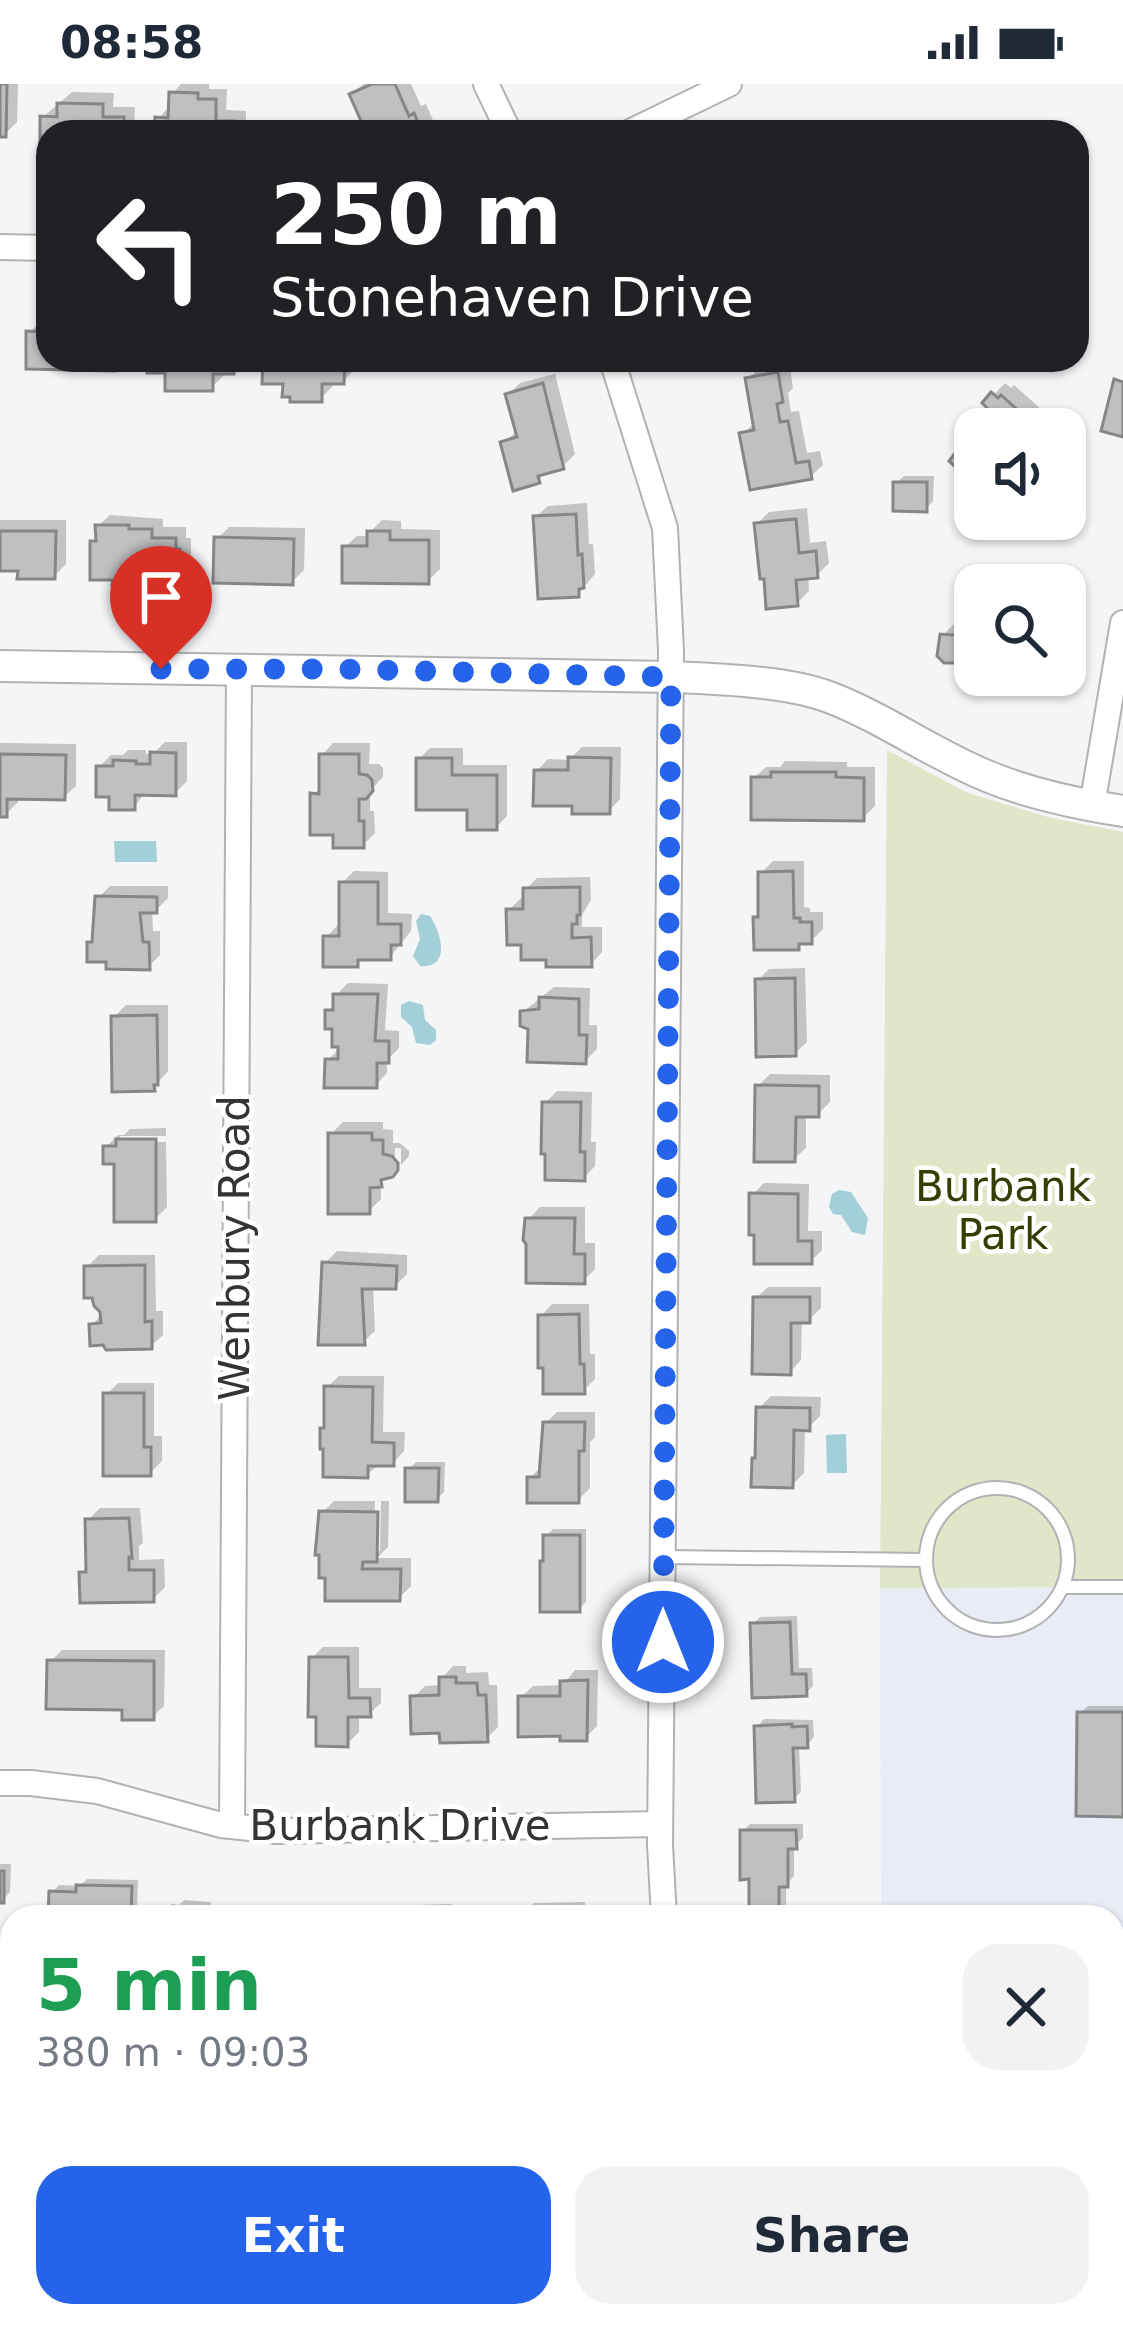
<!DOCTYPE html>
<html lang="en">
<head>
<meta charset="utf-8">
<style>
	body { margin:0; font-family:"DejaVu Sans",sans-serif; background:#f2f2f3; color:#1f2937; height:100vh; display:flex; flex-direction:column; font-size:45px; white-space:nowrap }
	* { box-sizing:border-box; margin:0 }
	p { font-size:39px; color:#747a83 }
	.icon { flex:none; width:66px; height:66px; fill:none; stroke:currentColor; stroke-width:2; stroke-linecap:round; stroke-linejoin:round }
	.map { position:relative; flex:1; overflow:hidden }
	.details { position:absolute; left:0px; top:1821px; width:1125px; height:423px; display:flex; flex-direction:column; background:#fff; border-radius:36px 36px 0 0; box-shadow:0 3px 9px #0004 }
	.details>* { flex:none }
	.top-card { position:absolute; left:36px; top:36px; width:1053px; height:252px; border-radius:36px; box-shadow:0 3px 9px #0004; background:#202124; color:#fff; overflow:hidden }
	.tools { position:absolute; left:954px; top:324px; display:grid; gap:24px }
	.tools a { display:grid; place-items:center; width:132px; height:132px; border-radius:24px; background:#fff; box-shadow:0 3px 9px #0004; font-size:60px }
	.pin { position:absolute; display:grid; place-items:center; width:102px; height:102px; color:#fff; margin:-123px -51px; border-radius:50% 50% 50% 0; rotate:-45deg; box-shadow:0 0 12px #0007 }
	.pin .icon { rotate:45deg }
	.me { position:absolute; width:132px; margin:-66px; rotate:0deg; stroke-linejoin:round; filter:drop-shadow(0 0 9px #0008) }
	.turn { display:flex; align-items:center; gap:42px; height:252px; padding:0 36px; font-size:54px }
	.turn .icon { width:156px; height:156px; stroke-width:2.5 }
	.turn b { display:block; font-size:84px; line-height:102px }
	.round { display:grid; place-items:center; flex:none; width:126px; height:126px; border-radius:36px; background:#f2f2f3 }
	.summary { display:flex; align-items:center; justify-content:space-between; height:204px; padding:0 36px }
	h1 { font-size:72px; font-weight:600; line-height:90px; color:#1e9e55 }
	.button { display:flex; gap:24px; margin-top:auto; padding:24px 36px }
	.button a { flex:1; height:138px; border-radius:36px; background:#2563eb; color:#fff; font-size:48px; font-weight:600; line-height:138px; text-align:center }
	.button a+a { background:#f2f2f3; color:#1f2937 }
	.status { display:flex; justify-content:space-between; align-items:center; height:84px; padding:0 60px; background:#fff; direction:ltr }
	.status svg { height:33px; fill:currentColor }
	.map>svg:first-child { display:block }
	.built { fill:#e9ebf5 }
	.green { fill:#e0e6c8 }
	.water { fill:#a2cfd8 }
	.shadow { fill:#0003 }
	.building { fill:#c0c0c3; stroke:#858688; stroke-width:3 }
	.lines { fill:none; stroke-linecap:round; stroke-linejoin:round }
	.service-casing { stroke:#b1b2b4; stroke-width:16 }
	.minor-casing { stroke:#b1b2b4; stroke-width:28 }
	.tertiary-casing { stroke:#b1b2b4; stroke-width:34 }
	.service { stroke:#fff; stroke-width:12 }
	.minor { stroke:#fff; stroke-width:24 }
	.tertiary { stroke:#fff; stroke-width:30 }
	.route { stroke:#2563eb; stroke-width:21; stroke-dasharray:0 37.8 }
	.labels { text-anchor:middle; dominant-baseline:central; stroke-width:9; stroke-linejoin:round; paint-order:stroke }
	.park-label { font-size:42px; fill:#363d00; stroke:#fff }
	.street-label { font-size:42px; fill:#343435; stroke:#fff }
</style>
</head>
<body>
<div class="status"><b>08:58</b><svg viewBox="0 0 49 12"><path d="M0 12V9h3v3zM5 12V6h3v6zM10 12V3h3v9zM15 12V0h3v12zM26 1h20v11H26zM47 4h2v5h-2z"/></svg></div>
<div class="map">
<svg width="1123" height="2242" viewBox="0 0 1123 2242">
	<rect width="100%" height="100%" fill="#f4f5f7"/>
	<polygon class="built" points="1123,1503 1123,2034 1113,2034 1113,1833 881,1833 880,1504"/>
	<polygon class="green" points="887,666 968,709 1051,734 1123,748 1123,1503 880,1504"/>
	<g class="water">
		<polygon points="114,757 156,757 157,778 115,778"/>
		<path d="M421,830L430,832C441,848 452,885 420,882L413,872L420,855L416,837Z"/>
		<polygon points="409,917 423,921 425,936 436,946 436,956 430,961 416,959 412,943 401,933 401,921"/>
		<polygon points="839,1106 851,1108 868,1134 865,1151 852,1148 841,1131 833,1130 829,1123 832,1110"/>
		<polygon points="846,1350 847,1389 827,1389 826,1351"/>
	</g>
	<g class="shadow">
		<polygon points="0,0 18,0 17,38 5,50 0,50"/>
		<polygon points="181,0 209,0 209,5 227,5 226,26 246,27 246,48 157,48 158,35 169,23 172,10"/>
		<polygon points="363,0 411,0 421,22 426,20 438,48 377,48 353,10"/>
		<polygon points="72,8 114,9 113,23 135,23 134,48 48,48 48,61 43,33"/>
		<polygon points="975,41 977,48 951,48"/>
		<polygon points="41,237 48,237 48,276 121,276 114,284 29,282 29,249"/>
		<polygon points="150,276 243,276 233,287 223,287 223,292 211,304"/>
		<polygon points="266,276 355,276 355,285 343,297 332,297 332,303 320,315 286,297"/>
		<polygon points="789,278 793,304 788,309 791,328 799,327 807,369 820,367 823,381 811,392 743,350 756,337 748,295 760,283"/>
		<polygon points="555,290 575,370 563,382 548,386 538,396 503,359 518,346 508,311 520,299"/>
		<polygon points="1005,299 1011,304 1014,301 1041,325 1023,345 978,345 994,326 986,319"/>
		<polygon points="904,392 934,392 933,417 926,425 896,399"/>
		<polygon points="587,419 589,460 593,460 595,490 578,510 536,433 548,422"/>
		<polygon points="807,424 810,459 826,457 829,479 817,491 808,492 809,507 797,519 757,440 769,428"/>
		<polygon points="110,431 163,435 163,443 186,443 186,454 191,454 191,480 179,492 116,493 93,459 98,453 98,442"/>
		<polygon points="0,436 66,436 66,480 54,492 21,484 0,484"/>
		<polygon points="382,436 401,437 401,445 440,446 440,485 428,497 345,463 357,452 370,452 370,448"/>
		<polygon points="229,443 305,444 304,486 292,498 217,455"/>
		<polygon points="1000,493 1016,494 1016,501 992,501"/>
		<polygon points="975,526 975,585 943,551 955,539 971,541 972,529"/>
		<polygon points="165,658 187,658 187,697 175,709 146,708 134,723 112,710 99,683 111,671 123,671 128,666 146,666 146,670 153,670"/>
		<polygon points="0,659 76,660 76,702 64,713 18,713 18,718 6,730 0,730"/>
		<polygon points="333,659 370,659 369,680 379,680 383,684 383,693 370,707 370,727 374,727 375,749 363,761 336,748 313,711 322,702 322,671"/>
		<polygon points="582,663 621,663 620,715 609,727 575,719 537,687 548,675 569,676"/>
		<polygon points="430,664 463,664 463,681 507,681 507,732 496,743 469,723 419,675"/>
		<polygon points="785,677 847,678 847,683 875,683 875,722 863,734 754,694 766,683 780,683"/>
		<polygon points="773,777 804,777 804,823 810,824 810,828 823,828 823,845 811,857 803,857 798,863 756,834 761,829 761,789"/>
		<polygon points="354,787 388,788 388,829 412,830 411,847 390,873 365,873 357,880 326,853 338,841 342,841 342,799"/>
		<polygon points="590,793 591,816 582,831 582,843 602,843 602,868 591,880 549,873 524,858 509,826 521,814 526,814 526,805 537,794"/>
		<polygon points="110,802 168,802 168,814 156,826 152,826 153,847 160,847 160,871 148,883 109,875 90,859 95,854 98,814"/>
		<polygon points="805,884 807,958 795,969 758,896 769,885"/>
		<polygon points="348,899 388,900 385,946 399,947 399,964 387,976 387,989 376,1001 328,976 344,960 328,927 336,919 336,911"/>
		<polygon points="554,903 590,904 589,941 597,941 597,965 585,977 523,928"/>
		<polygon points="126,921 168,921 168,987 153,1004 114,933"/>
		<polygon points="770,990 830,991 830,1018 818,1030 806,1030 806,1064 794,1075 758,1002"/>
		<polygon points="557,1007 592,1008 591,1058 596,1058 595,1082 584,1094 545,1019"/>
		<polygon points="343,1038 383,1038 383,1045 393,1046 393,1059 400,1059 409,1067 409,1072 401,1081 401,1064 395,1064 395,1085 381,1099 381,1115 369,1127 331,1050"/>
		<polygon points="166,1044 166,1052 121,1052 115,1058 166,1058 167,1123 155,1135 106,1063 118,1051 124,1051 130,1045"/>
		<polygon points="764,1099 809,1100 808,1147 822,1147 822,1166 811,1177 752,1111"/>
		<polygon points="540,1123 585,1123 585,1159 595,1159 595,1185 583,1197 526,1138"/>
		<polygon points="337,1167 407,1171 407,1190 395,1202 373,1202 375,1247 363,1258 325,1179"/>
		<polygon points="99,1171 155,1171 156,1227 163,1227 163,1251 151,1262 92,1241 103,1229 87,1183"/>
		<polygon points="768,1203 821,1203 821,1224 809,1236 802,1236 801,1276 790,1288 756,1214"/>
		<polygon points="552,1220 589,1220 590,1270 595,1270 595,1295 583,1307 546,1281 541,1232"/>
		<polygon points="339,1292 384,1292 383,1348 405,1348 404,1367 393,1379 380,1379 367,1391 327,1342 327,1303"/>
		<polygon points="118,1299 154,1299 154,1352 162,1352 162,1377 150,1389 106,1311"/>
		<polygon points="771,1312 821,1313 820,1332 809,1343 805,1343 804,1389 792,1401 758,1372 759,1324"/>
		<polygon points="557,1328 595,1328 595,1353 590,1358 590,1404 578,1416 530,1394 543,1381 545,1340"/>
		<polygon points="416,1378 445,1378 444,1408 437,1415 408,1386"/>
		<polygon points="334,1417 375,1417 374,1467 380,1467 381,1417 389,1417 388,1463 377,1474 411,1474 411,1502 399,1514 328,1514 322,1429"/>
		<polygon points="100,1424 140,1424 143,1459 139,1462 139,1476 164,1475 165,1503 153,1515 82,1489 89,1482 88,1436"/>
		<polygon points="553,1445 586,1445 586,1518 578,1525 546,1452"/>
		<polygon points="797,1532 799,1584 812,1584 813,1602 806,1609 753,1540 760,1533"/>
		<polygon points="323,1563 359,1563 359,1604 381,1604 381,1619 369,1630 359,1630 359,1648 347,1660 312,1574"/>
		<polygon points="62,1566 165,1566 164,1622 152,1633 125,1623 50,1578"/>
		<polygon points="453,1582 466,1582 466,1589 488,1588 489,1601 497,1601 498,1643 486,1655 442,1646 413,1614 425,1602 442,1601 442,1594"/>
		<polygon points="575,1586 598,1586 597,1642 585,1654 521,1613 533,1602 563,1601"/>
		<polygon points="1088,1622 1123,1622 1123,1730 1080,1629"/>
		<polygon points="764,1635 813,1636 814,1653 807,1661 799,1661 801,1708 793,1715 757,1643"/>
		<polygon points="750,1740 803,1740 803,1754 794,1763 794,1792 786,1801 786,1821 778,1828 752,1792 743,1747"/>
		<polygon points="0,1780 11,1780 10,1808 3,1816 0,1816"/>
		<polygon points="87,1795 138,1796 137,1831 51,1833 52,1809 59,1801 80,1802"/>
		<polygon points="184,1816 211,1818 210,1829 259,1833 175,1833 176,1824"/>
		<polygon points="585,1818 585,1824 611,1824 611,1833 526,1833 526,1826 534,1819"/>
		<polygon points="452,1820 453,1833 482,1833 406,1833 406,1829 413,1821"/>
		<polygon points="366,1826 366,1833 319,1833 326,1827"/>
		<polygon points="1113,2173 1123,2173 1123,2234 1121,2236 1123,2236 1123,2242 1076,2242 1076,2232 1113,2232"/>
		<polygon points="763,2232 817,2232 817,2242 758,2242 758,2236"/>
		<rect x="950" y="2232" width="49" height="10"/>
	</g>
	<g class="building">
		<polygon points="0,0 7,0 6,53 0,53"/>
		<polygon points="372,0 395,0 409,32 414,29 422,48 366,48 349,10"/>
		<polygon points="169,8 198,9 198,15 216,15 216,37 235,37 235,48 154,48 155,33 168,34"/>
		<polygon points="57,19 103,20 103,33 124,33 124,48 48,48 48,64 40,64 40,32 57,33"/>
		<polygon points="26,247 48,248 48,276 115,276 115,287 26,285"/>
		<polygon points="147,276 234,276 234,290 213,290 213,307 165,307 165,289 147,289"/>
		<polygon points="263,276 345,276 344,300 322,300 322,318 290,318 290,313 282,313 283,300 262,300"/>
		<polygon points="778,288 783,318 777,320 780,338 788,337 796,379 809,377 812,395 750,406 739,349 754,346 745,294"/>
		<polygon points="1114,295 1123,298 1123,353 1101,347"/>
		<polygon points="543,299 564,385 538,392 540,399 513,407 500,358 517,353 505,310"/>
		<polygon points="991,308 998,314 1001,311 1032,339 1026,345 975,345 975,394 972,398 949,377 989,326 982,319"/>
		<polygon points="893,398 927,398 927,428 893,427"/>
		<polygon points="576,430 578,471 582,470 584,504 579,505 579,513 538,515 533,432"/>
		<polygon points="796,435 799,469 816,467 818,494 796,496 798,522 766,525 764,495 760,495 754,439"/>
		<polygon points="95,441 129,441 129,445 152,445 152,454 176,454 176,465 180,465 180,495 129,497 129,501 112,501 113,496 90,496 90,457 96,457"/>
		<polygon points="0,447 56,447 55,495 17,495 18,487 0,487"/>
		<polygon points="367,447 390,447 390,456 429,456 429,500 342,499 342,462 367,462"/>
		<polygon points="214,453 294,455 293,501 213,499"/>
		<polygon points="969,528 975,529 975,588 963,587 964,579 944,579 937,572 940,550 967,552"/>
		<polygon points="979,591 1039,591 1039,602 1003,598 1003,603 986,602 987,597 979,597"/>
		<polygon points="150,668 176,669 176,712 135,711 135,726 109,726 109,713 96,713 96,682 113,682 113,676 136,677 136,680 150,680"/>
		<polygon points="0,670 66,671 65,716 7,715 7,733 0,733"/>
		<polygon points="319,670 359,670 359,690 367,691 372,696 373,707 366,715 359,715 359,737 364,737 364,764 333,764 333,751 310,751 310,709 319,710"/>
		<polygon points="568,673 611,674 610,730 572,730 572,722 533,722 534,686 568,686"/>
		<polygon points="416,674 452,674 452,691 497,691 497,746 467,746 467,726 416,726"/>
		<polygon points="771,688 836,688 836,693 864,694 864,737 751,736 751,693 771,693"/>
		<polygon points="793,787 794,834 800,834 800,838 812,838 812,860 799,860 799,866 754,866 753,833 758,833 758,788"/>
		<polygon points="339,798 378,798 378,840 401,840 401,861 391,861 391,876 358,876 358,883 323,883 323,852 339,852"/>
		<polygon points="580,803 580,831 577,831 577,840 572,840 572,854 591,853 592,883 546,883 546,876 521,876 521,861 507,861 506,825 523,825 523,804"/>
		<polygon points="95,812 157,813 157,829 140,829 143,858 149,858 150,886 106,885 106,878 87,878 87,858 92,858"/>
		<polygon points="795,894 796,972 756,973 755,895"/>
		<polygon points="333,910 378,910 375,957 389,957 389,979 377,979 377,1004 324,1004 325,975 338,975 338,963 332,963 332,945 325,945 325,926 333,926"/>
		<polygon points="539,913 579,915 579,951 587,951 586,980 527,978 528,945 520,942 520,927 539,925"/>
		<polygon points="157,931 158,1001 154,1001 155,1007 112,1008 111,932"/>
		<polygon points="755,1001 819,1002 819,1033 796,1033 795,1078 754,1078"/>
		<polygon points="542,1018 581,1018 580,1068 585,1068 585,1097 545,1096 545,1070 541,1070"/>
		<polygon points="328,1049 372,1049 372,1056 383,1056 383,1070 392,1072 398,1079 398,1086 393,1093 381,1096 382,1103 370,1104 370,1130 328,1130"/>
		<polygon points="116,1055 156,1055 156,1138 114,1138 114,1080 103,1080 103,1062 116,1062"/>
		<polygon points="749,1109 798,1110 798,1157 812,1157 812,1180 754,1180 754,1151 749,1151"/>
		<polygon points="525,1134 575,1134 574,1170 585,1170 585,1200 526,1199 526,1160 523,1156"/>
		<polygon points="322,1178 397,1182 396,1205 362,1205 365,1261 318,1261"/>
		<polygon points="145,1181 145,1238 152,1237 152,1265 106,1266 103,1261 90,1262 89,1240 101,1239 100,1228 94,1222 92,1214 84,1214 84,1182"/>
		<polygon points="753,1213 810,1213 810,1239 791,1239 791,1291 752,1290"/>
		<polygon points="579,1230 580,1280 584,1280 585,1310 543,1310 543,1284 538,1284 538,1231"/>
		<polygon points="324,1302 373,1303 372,1358 394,1359 394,1382 368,1382 368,1394 323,1393 323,1365 320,1365 320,1344 324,1344"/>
		<polygon points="103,1309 144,1309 144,1363 151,1363 151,1392 103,1392"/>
		<polygon points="756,1323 810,1324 810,1347 794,1346 793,1404 751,1403 752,1374 755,1374"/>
		<polygon points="543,1338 585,1338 584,1367 579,1367 579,1419 527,1419 527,1393 539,1393"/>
		<polygon points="405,1384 439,1384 438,1418 405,1418"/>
		<polygon points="319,1427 378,1428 377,1478 363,1478 362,1485 401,1485 400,1517 325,1517 325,1494 319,1494 319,1471 315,1471"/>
		<polygon points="129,1434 132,1474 129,1473 129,1486 154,1486 154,1518 80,1519 79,1488 86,1488 85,1435"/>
		<polygon points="543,1451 580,1451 580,1528 540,1528 540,1477 543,1477"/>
		<polygon points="790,1538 792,1590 806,1590 807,1612 752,1614 750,1539"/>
		<polygon points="309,1573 348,1573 349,1614 370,1614 371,1633 348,1633 348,1663 316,1662 316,1633 308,1633"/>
		<polygon points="47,1576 154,1577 154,1636 122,1636 122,1626 46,1625"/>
		<polygon points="439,1593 456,1593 456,1599 477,1599 478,1611 486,1611 488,1658 440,1659 439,1649 411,1650 410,1612 439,1611"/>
		<polygon points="588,1596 587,1657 560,1657 560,1652 518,1653 518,1612 560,1612 560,1597"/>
		<polygon points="1077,1628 1123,1628 1123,1733 1076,1732"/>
		<polygon points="792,1640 792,1643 807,1642 808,1664 793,1664 795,1718 756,1719 754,1642"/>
		<polygon points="740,1746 796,1746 797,1765 788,1765 788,1803 779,1803 779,1831 749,1832 749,1795 740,1796"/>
		<rect x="0" y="1787" width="4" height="32"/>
		<polygon points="76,1801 132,1802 131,1833 48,1833 49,1807 76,1808"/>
		<polygon points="173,1822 205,1825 205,1833 172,1833"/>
		<polygon points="578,1824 578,1831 604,1830 605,1833 523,1833 523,1825"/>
		<rect x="403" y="1827" width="43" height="6"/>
		<rect x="1113" y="2070" width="10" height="43"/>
		<polygon points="1123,2195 1123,2234 1102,2234 1102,2242 1073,2242 1073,2233 1061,2233 1113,2232 1113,2196"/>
		<polygon points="87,2232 135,2232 134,2242 86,2242"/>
		<polygon points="350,2232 350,2242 322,2242 323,2233 278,2233"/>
		<rect x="417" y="2232" width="74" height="10"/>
		<rect x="603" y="2232" width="25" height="7"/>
		<polygon points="947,2232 976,2232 975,2242 947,2242"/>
		<rect x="755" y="2235" width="56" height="7"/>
	</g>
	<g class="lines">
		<defs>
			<g id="service">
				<circle cx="997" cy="1475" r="71"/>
				<polyline points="664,1473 926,1476"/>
				<polyline points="1063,1503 1123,1503"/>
			</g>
			<g id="minor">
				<polyline points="486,0 509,48"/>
				<polyline points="630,48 729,0"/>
				<polyline points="0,163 48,164"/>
				<polyline points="612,276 665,444 671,567 660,1761 664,1833"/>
				<polyline points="1092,722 1123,539"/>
				<polyline points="0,1699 31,1699 97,1707 221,1741 277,1747 660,1740"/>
				<polyline points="232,1741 239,587"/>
				<polyline points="1113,2159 1123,2159"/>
				<polyline points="197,2242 197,2232"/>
				<polyline points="687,2242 688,2232"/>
				<polyline points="1023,2242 1023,2232"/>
			</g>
			<path id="tertiary" d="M0,582C224,586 448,588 672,593C717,595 786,597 829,613C884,634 933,670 987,692C1030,710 1078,720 1123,727"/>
		</defs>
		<use href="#service" class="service-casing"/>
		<use href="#minor" class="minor-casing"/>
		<use href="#tertiary" class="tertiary-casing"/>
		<use href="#service" class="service"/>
		<use href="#minor" class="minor"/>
		<use href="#tertiary" class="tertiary"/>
	</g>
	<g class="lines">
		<polyline class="route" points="161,585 341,585 671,593 663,1558"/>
	</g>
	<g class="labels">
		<g class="park-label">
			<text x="1003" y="1102">Burbank<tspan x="1003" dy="48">Park</tspan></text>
		</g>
		<g class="street-label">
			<text transform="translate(234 1164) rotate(-90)">Wenbury Road</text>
			<text x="400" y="1741">Burbank Drive</text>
		</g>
	</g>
</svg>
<div class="tools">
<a><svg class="icon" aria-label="sound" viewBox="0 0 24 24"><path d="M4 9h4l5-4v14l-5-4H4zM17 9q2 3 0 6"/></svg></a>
<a><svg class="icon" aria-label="search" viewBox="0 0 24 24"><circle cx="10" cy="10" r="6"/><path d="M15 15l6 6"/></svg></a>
</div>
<div class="pin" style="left:161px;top:585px;background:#d93025"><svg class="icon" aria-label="arrive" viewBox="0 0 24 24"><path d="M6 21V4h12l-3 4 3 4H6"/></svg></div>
<svg class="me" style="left:663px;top:1558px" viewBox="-20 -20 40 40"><circle r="17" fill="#2563eb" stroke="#fff" stroke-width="3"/><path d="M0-11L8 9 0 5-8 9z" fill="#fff"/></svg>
<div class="top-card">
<div class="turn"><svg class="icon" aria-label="left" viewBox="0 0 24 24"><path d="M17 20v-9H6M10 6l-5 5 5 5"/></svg><div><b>250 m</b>Stonehaven Drive</div></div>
</div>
<section class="details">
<div class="summary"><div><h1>5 min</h1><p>380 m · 09:03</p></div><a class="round"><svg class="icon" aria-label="close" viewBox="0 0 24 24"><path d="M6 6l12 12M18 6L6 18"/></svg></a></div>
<div class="button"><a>Exit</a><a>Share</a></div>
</section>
</div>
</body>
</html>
